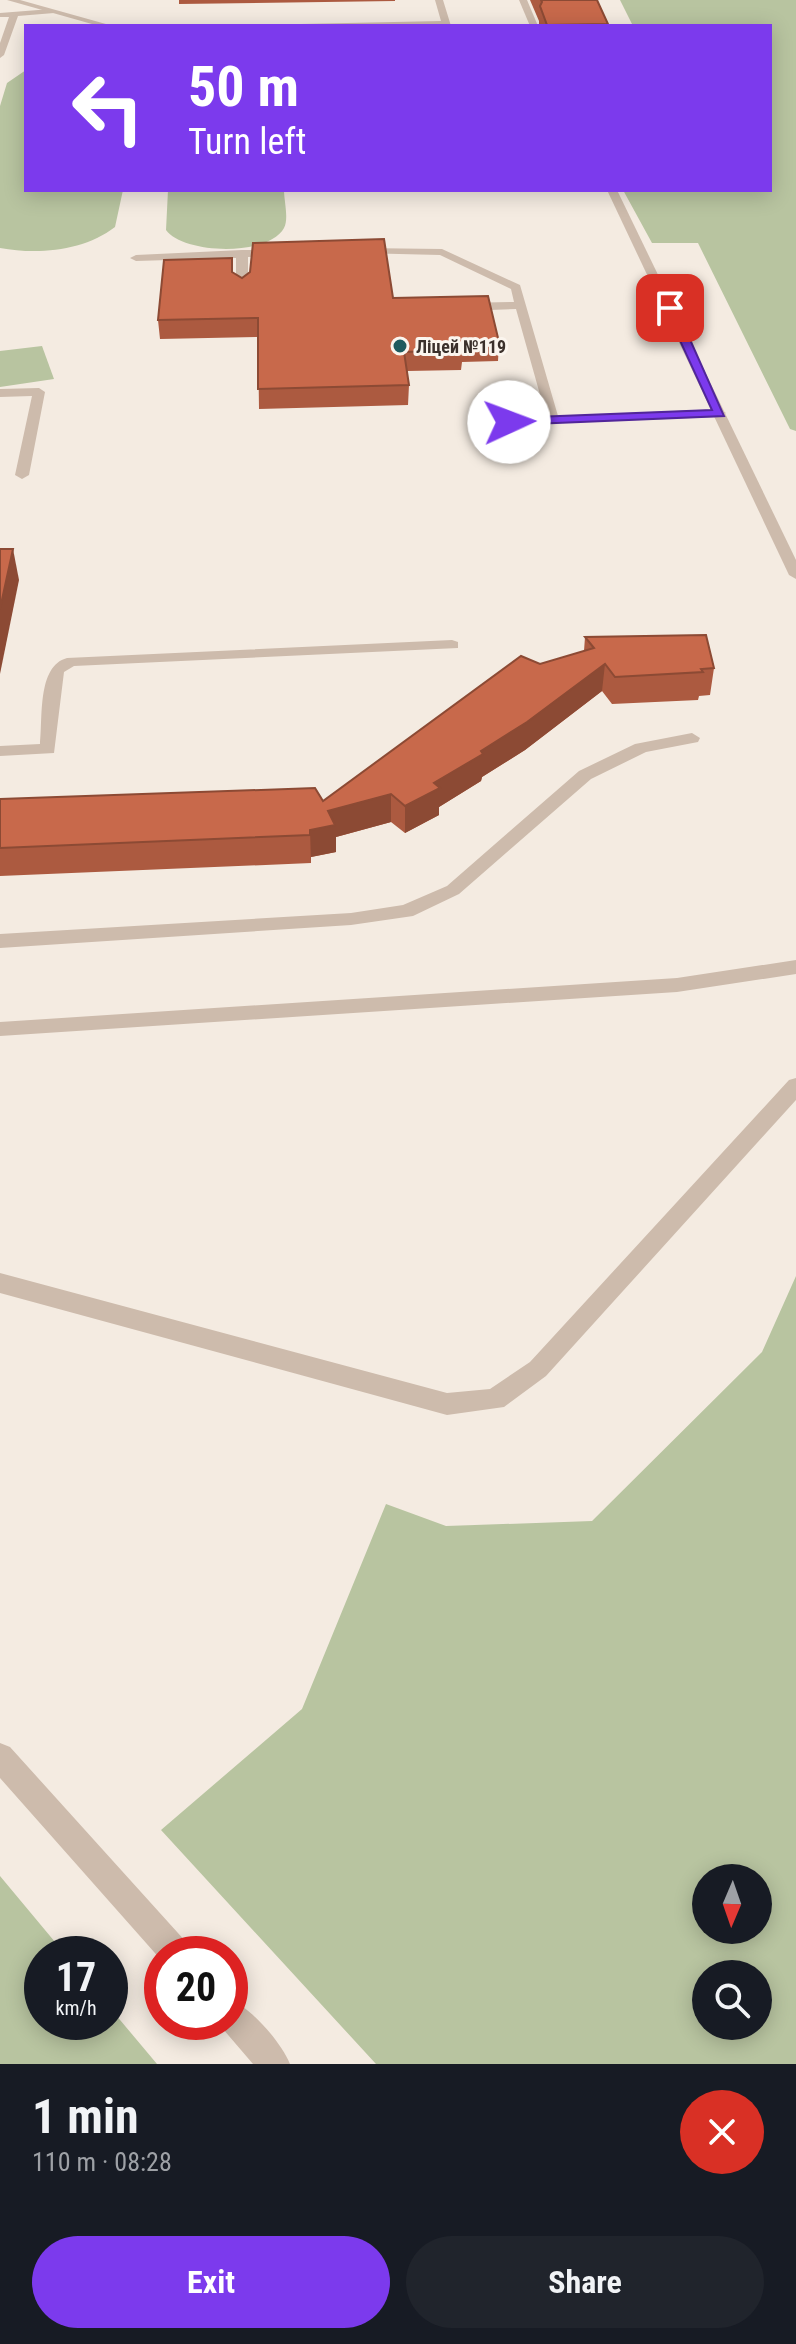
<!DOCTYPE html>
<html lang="en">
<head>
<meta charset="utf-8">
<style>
	body { margin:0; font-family:"Roboto Condensed",sans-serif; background:#20242c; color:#f1f3f6; height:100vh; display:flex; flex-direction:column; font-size:30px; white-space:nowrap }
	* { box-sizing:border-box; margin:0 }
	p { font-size:26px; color:#9ea1a6 }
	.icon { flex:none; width:44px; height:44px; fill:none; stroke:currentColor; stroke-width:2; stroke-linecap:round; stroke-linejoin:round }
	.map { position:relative; height:2064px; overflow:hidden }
	.drawer { display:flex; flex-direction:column; background:#171b24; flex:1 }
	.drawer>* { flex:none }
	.guide { position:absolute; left:24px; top:24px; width:748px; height:168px; border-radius:0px; box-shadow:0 4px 20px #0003; background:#7c3aed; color:#fff; overflow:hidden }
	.needle { width:52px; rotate:182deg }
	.tools { position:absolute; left:692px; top:1864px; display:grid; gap:16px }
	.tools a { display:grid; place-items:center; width:80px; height:80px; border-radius:50%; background:#171b24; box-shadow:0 4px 20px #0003; font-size:40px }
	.speed { position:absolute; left:24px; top:1936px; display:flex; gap:16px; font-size:40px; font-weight:700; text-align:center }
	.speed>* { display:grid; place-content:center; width:104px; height:104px; border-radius:50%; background:#171b24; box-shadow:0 4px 20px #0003; line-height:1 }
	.speed small { font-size:20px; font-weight:400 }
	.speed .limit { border:12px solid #d22; background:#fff; color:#111 }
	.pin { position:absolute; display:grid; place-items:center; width:68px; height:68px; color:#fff; margin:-34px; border-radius:16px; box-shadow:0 4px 12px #0006 }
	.me { position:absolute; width:88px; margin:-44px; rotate:88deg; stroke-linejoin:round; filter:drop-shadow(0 0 6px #0008) }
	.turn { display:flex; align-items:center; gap:28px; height:168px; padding:0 32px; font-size:36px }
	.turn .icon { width:104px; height:104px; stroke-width:2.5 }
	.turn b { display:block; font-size:56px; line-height:68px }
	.round { display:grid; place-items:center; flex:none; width:84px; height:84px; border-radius:42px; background:#20242c }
	.headline { display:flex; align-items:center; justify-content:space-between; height:136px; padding:0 32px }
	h1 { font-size:48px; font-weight:700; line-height:60px }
	.action { display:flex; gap:16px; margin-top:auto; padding:16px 32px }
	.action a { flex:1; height:92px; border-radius:48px; background:#7c3aed; color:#fff; font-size:32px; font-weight:700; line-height:92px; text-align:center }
	.action a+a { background:#20242c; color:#f1f3f6 }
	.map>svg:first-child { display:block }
	.green { fill:#b8c4a0; fill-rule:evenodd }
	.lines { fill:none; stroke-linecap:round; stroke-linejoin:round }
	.service { fill:#cdbbac; fill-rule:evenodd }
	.minor { fill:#cdbbac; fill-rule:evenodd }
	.wall { fill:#ac5a40 }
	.shaded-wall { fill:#8c4a34 }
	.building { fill:#c8694b; stroke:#8c4a34; stroke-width:2 }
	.route { fill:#7c3aed; stroke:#51269a; stroke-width:2 }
	.poi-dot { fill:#1f5a5e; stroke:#fbf5ee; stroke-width:3 }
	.labels { text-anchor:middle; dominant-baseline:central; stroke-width:6; stroke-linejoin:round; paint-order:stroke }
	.far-poi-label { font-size:18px; font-weight:bold; fill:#3b302b; stroke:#fbf5ee; text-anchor:start }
</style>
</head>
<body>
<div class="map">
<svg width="796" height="2064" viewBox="0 0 796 2064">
	<rect width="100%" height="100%" fill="#f4ebe1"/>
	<g class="green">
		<polygon points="620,0 796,0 796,431 790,429 698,243 652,243 623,190 770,190 770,26 633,26"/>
		<path d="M26,70V190H123L115,227C84,251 38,255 0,248V106L7,83Z"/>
		<path d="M168,190H284C284,201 289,219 284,228C268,257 183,254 166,230Z"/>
		<polygon points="42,346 54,379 0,387 0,351"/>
		<path d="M796,1276V2064H376L161,1830L302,1709L386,1504L446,1526L592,1521L762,1352ZM758,1878V1930H706V1878ZM758,1974V2026H706V1974Z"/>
		<polygon points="0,1876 65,1954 42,1954 42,2022 110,2022 110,2008 157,2064 0,2064"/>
	</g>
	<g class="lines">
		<g class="service">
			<polygon points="435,0 443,0 451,26 212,26 441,21"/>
			<polygon points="519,0 527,0 538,26 530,26"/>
			<polygon points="51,9 54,13 18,16 4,55 0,58 0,43 9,17 0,17 0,13"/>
			<polygon points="362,248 442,249 520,285 558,416 720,409 726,413 720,417 482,426 480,423 487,419 546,416 516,309 462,311 456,307 462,303 514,302 511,289 440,255 358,253 356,251"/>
			<polygon points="242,250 278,250 284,253 278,256 248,257 248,291 242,294 236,291 236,258 136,261 130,258 136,255"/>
			<polygon points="39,388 45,392 29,475 22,479 15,475 32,396 0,397 0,389"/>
			<path d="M452,640L458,642V648L74,666L64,672L54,753L0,756V746L40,744C43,718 37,666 67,658Z"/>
			<polygon points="692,733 700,738 698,742 646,752 591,779 459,894 413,916 351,925 0,948 0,934 351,913 403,905 447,886 579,771 635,744"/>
			<polygon points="796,1078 796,1100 546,1376 504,1407 447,1415 0,1293 0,1273 447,1393 490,1389 530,1362 789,1080"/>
		</g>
		<g class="minor">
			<polygon points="7,0 20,0 113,26 99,26"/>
			<polygon points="607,190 617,190 796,560 796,579 789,575"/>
			<polygon points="796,960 796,974 677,992 0,1036 0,1022 677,978"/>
			<polygon points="0,1743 10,1747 187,1943 191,1954 162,1954 162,1961 0,1778"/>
			<path d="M230,1999C252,2009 281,2042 290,2064H253L217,2022H230Z"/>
		</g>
	</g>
	<g class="wall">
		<polygon points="179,0 395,0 395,1 179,4"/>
		<polygon points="530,0 597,0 608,26 539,26 539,21"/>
		<polygon points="232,258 233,273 242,278 393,298 499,342 498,361 462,362 461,370 407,371 409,385 408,405 259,409 258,337 160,339 158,320"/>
		<polygon points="585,637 714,668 710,695 699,696 698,700 612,704 602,691 525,750 482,777 481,781 439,807 439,815 405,833 391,822 336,837 336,852 311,857 311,863 0,876 0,799 323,801 540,664 584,651"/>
	</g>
	<g class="shaded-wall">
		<polygon points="13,549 19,580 0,674 0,609"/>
		<polygon points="605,664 602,691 525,750 482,777 481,781 439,807 439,815 405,833 405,806 434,783"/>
		<polygon points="391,794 391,822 336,837 336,852 311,857 311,863 310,830 328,811"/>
	</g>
	<g class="building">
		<polygon points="541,0 597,0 608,24 547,25 540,6 542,2"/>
		<polygon points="384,239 393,298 488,296 499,342 461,343 462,350 404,352 409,385 258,389 258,318 158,320 164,260 232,258 232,272 242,278 250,272 253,243"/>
		<polygon points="0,549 13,549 0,609"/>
		<polygon points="706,635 714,668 701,669 703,672 615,677 605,664 527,722 481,751 483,754 434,783 440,788 405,806 391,794 328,811 335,825 310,830 310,835 0,848 0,799 315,788 323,801 521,656 540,664 594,648 585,637"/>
	</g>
	<polygon class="route" points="670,305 676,308 724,416 505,425 503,422 509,418 712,410 665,308"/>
	<circle class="poi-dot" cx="400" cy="346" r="8"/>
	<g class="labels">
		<g class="far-poi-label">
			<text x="416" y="346">Ліцей №119</text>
		</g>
	</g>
</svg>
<div class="tools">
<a><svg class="needle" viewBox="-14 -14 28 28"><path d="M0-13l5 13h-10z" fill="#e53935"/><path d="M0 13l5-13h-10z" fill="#9ea1a6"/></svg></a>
<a><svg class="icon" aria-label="search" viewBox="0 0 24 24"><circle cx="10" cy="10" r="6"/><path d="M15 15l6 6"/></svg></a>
</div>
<div class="speed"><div>17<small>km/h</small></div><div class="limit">20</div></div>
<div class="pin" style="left:670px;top:308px;background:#d93025"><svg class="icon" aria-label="arrive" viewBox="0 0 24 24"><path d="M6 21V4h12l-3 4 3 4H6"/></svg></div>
<svg class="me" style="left:509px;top:422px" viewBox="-20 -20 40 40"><circle r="19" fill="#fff"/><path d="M0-13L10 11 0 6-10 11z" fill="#7c3aed"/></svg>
<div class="guide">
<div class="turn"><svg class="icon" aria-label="left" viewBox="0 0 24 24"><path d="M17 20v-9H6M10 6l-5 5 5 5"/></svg><div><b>50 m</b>Turn left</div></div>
</div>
</div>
<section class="drawer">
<div class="headline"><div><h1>1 min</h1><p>110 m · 08:28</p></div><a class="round" style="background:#d93025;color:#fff"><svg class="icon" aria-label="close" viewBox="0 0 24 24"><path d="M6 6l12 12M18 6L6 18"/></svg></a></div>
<div class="action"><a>Exit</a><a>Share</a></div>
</section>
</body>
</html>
